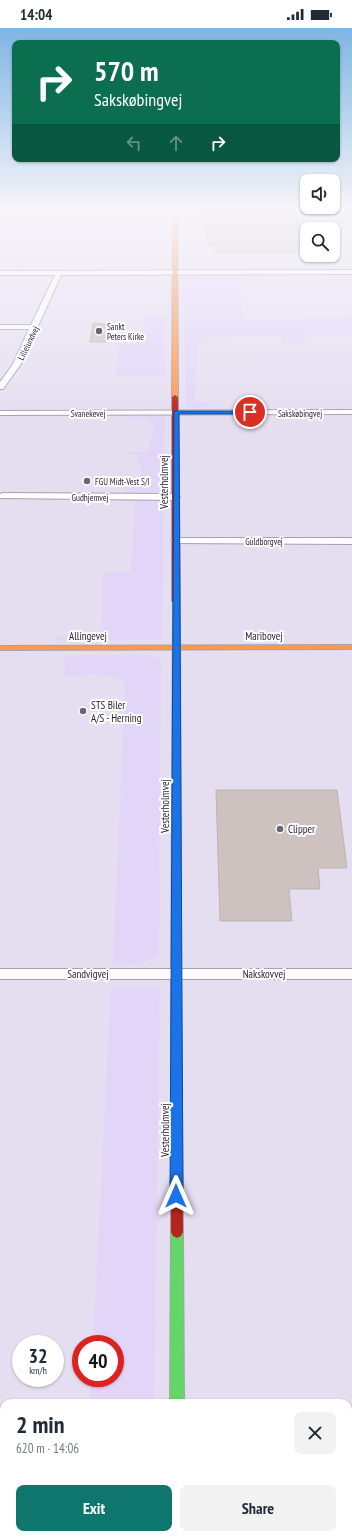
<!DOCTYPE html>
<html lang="en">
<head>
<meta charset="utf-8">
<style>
	body { margin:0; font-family:"PT Sans Narrow",sans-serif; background:#f2f2f3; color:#1f2937; height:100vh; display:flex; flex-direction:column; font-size:15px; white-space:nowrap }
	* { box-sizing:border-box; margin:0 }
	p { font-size:13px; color:#747a83 }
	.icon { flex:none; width:22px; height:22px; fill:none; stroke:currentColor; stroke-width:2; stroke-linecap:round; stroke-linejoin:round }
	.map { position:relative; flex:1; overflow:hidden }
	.drawer { position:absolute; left:0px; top:1371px; width:352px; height:140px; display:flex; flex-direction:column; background:#fff; border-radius:12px 12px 0 0; box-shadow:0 1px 3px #0004 }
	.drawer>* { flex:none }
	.top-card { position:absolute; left:12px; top:12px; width:328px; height:122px; border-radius:8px; box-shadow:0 1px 3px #0004; background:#0b6e4f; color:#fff; overflow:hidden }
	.tools { position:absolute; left:300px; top:146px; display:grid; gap:8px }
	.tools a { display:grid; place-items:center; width:40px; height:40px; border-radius:8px; background:#fff; box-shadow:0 1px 3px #0004; font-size:20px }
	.speed { position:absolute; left:12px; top:1307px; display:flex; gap:8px; font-size:20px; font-weight:700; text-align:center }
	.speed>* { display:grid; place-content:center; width:52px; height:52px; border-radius:50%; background:#fff; box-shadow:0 1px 3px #0004; line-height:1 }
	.speed small { font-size:10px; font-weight:400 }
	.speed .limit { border:6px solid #d22; background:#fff; color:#111 }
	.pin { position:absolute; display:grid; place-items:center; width:34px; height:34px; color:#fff; margin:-17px; border:2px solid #fff; border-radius:50%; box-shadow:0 1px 4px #0007 }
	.me { position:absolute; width:44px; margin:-22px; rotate:0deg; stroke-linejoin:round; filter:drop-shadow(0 0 3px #0008) }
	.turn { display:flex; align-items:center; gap:14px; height:84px; padding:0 16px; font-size:18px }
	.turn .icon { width:52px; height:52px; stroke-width:2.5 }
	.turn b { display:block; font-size:28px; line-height:34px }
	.lanes { display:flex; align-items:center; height:38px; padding:0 16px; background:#0003; justify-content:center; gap:20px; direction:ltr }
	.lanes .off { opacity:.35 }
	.round { display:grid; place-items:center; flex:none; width:42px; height:42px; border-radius:8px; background:#f2f2f3 }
	.overview { display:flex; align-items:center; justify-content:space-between; height:68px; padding:0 16px }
	h1 { font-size:24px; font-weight:600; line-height:30px }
	.button { display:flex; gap:8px; margin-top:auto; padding:8px 16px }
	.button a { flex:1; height:46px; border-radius:8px; background:#0f766e; color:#fff; font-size:16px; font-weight:600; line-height:46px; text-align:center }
	.button a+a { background:#f2f2f3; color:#1f2937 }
	.status { display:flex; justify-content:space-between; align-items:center; height:28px; padding:0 20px; background:#fff; direction:ltr }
	.status svg { height:11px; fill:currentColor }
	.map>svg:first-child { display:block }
	.built { fill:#e5def1; fill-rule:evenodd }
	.green { fill:#e2d6f8 }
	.building { fill:#cdc2c0; stroke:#bfb4b2 }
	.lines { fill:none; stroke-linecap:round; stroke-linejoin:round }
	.street-casing { stroke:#a6a0af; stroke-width:2 }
	.fast-casing { stroke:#a6a0af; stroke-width:2 }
	.slow-casing { stroke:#a6a0af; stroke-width:2 }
	.jam-casing { stroke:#a6a0af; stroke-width:2 }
	.street { fill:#fcfcfe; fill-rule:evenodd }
	.fast { fill:#63d668; fill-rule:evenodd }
	.slow { fill:#ff974d; fill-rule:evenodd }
	.jam { fill:#b3261e; fill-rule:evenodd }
	.route { fill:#1a73e8; stroke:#114b97 }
	.poi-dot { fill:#6a6475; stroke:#fff; stroke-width:1.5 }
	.labels { text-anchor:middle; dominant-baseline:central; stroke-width:4; stroke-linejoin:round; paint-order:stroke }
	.far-poi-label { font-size:9px; fill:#241c30; stroke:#fff; text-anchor:start }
	.far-street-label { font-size:9px; fill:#241c30; stroke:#fff }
	.street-label { font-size:11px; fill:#241c30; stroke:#fff }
	.poi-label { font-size:11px; fill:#241c30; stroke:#fff; text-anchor:start }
</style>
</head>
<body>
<div class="status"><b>14:04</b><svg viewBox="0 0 49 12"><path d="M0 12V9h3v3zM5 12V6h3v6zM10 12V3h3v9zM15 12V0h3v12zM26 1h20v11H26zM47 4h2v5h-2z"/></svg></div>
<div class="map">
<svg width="352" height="1511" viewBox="0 0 352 1511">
	<rect width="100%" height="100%" fill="#ede9f5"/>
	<path class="built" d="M0,181H352V1511H0ZM307,201H333V227H307ZM21,1316H55V1350H21ZM81,1316H115V1350H81ZM4,1375H348V1507H4Z"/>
	<g class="green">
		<polygon points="187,247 261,247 262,250 239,250 243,291 352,290 352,307 306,306 305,317 282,317 281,308 211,309 207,313 198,315 195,374 208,374 207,380 186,380 183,248"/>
		<polygon points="144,288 165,288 165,348 116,348 118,317 142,317"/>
		<polygon points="165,388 162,464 126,464 126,456 140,456 141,436 138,435 138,427 127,426 128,424 149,424 150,410 153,410 153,395 150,395 150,390 121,391 121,389"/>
		<polygon points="135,473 164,474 162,612 54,612 55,608 101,608 103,544 131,544"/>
		<path d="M65,627H152L161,632L159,927C144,937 131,937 113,937L125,656C113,642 81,648 64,648Z"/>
		<polygon points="111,959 160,959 154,1375 90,1375 92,1350 115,1350 115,1316 93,1316"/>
		<rect x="84" y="1507" width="68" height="4"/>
	</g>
	<g class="building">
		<polygon points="201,181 352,181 352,196 319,196 320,199 317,199 317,201 307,201 307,225 216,225 215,217 208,217 206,203 205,203 204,193 202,193"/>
		<polygon points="93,295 108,296 106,314 90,314"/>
		<polygon points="216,762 337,762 347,840 318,840 320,861 289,861 292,893 220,893"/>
	</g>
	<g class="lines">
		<defs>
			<g id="street">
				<polygon points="352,242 352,246 61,247 21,336 3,361 0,361 0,354 13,336 29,301 0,301 0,297 31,297 55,247 0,247 0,243"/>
				<polygon points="352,382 352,386 0,387 0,383"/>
				<polygon points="3,465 176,466 180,469 176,472 0,470 0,466"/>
				<polygon points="176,510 352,510 352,516 173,515 171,513 173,511"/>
				<rect x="0" y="941" width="352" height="10"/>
			</g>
			<g id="fast">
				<polygon points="173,571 176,571 180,573 181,969 180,972 176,973 172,972 171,969"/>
				<polygon points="177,1198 181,1200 183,1204 184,1375 170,1375 171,1204 173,1200"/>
			</g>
			<g id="slow">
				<polygon points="173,181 177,181 178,369 175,371 172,369"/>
				<polygon points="352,617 352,621 0,622 0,618"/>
				<polygon points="170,1507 184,1507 185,1511 169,1511"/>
			</g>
			<g id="jam">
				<polygon points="175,367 178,369 180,573 176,575 172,573 172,369"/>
				<polygon points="176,965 180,966 181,969 183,1204 181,1208 177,1210 173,1208 171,1204 171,969 172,966"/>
			</g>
		</defs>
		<use href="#street" class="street-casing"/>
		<use href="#fast" class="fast-casing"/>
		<use href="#slow" class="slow-casing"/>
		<use href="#jam" class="jam-casing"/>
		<use href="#street" class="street"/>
		<use href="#fast" class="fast"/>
		<use href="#slow" class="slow"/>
		<use href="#jam" class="jam"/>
	</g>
	<linearGradient id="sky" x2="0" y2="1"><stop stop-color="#7fb4e3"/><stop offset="0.46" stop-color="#f7f5fa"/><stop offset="1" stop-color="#f7f5fa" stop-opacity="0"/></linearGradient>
	<rect width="352" height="393" fill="url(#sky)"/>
	<polygon class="route" points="174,383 250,383 253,384 250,386 179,386 183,1168 181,1172 176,1174 172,1172 170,1168"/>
	<g class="poi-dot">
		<circle cx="99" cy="303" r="4"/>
		<circle cx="87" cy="453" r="4"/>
		<circle cx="83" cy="683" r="4"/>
		<circle cx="280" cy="801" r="4"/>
	</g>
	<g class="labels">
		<g class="far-poi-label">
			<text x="107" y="298">Sankt<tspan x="107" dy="10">Peters Kirke</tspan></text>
			<text x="95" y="453">FGU Midt-Vest S/I</text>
		</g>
		<g class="far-street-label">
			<text transform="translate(28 315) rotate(-64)">Lillelundvej</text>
			<text x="88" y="385">Svanekevej</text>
			<text x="300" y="385">Sakskøbingvej</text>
			<text x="90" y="469">Gudhjemvej</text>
			<text x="264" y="513">Guldborgvej</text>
		</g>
		<g class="street-label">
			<text transform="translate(164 454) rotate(-90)">Vesterholmvej</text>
			<text x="88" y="608">Allingevej</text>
			<text x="264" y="608">Maribovej</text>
			<text transform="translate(165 778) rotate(-90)">Vesterholmvej</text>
			<text x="88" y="946">Sandvigvej</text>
			<text x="264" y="946">Nakskovvej</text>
			<text transform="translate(165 1102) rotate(-90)">Vesterholmvej</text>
		</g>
		<g class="poi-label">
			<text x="91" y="677">STS Biler<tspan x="91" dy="13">A/S - Herning</tspan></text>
			<text x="288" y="801">Clipper</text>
		</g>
	</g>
</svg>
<div class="tools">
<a><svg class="icon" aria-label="sound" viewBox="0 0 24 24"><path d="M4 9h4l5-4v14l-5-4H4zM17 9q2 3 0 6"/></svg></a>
<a><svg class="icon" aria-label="search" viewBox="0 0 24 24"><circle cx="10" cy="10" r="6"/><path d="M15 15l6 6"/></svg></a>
</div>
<div class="speed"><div>32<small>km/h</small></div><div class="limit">40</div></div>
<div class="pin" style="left:250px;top:384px;background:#d93025"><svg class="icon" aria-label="arrive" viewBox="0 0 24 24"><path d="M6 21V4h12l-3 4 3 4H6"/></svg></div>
<svg class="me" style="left:176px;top:1168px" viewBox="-20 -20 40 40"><path d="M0-17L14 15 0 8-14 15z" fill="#1a73e8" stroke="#fff" stroke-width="4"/></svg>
<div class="top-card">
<div class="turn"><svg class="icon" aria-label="right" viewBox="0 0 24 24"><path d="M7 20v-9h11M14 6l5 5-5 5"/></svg><div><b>570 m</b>Sakskøbingvej</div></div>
<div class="lanes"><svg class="icon off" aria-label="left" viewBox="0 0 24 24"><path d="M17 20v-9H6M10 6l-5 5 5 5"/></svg><svg class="icon off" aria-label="ahead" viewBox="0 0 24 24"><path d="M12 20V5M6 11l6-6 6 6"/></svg><svg class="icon" aria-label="right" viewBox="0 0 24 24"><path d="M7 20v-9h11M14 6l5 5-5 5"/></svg></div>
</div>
<section class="drawer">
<div class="overview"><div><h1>2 min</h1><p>620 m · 14:06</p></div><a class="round"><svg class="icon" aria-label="close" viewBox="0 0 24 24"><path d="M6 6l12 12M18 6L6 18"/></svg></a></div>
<div class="button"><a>Exit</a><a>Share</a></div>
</section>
</div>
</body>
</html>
